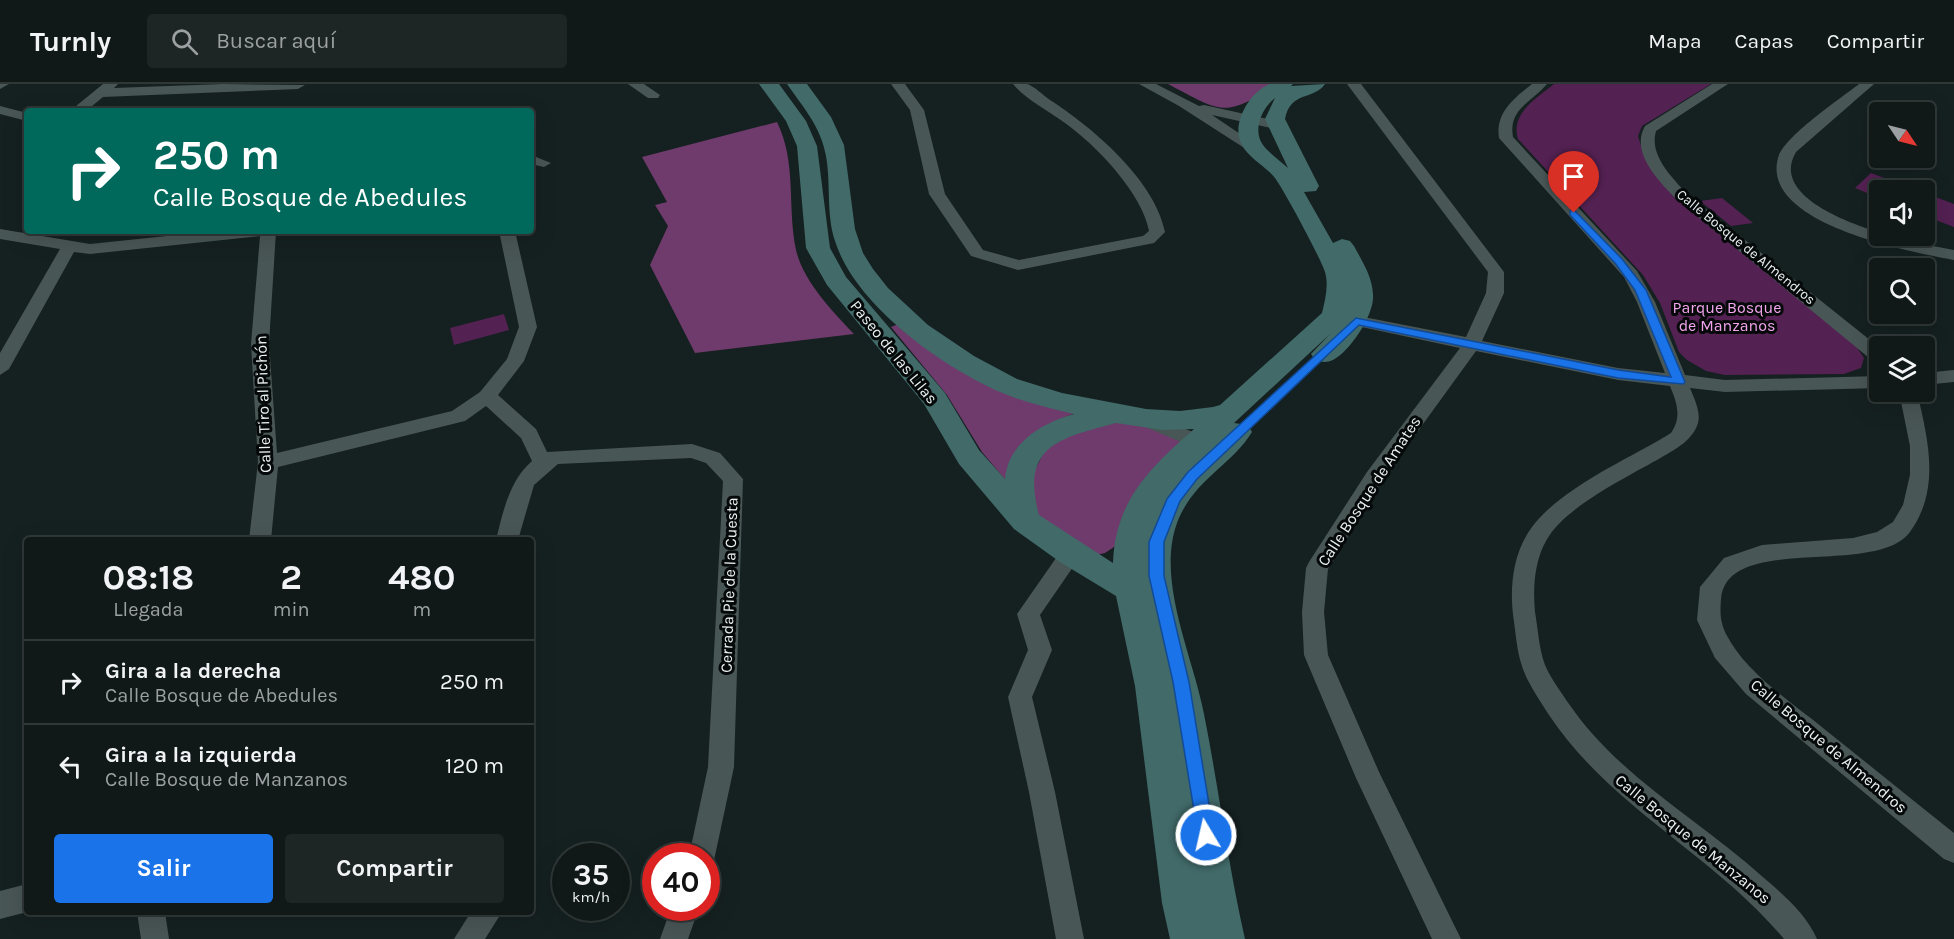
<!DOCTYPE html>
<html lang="es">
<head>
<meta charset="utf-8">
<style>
	body { margin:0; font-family:Karla,sans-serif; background:#1e2525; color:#f1f3f6; height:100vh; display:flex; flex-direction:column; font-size:22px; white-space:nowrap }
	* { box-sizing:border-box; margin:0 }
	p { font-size:20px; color:#9ca0a2 }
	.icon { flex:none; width:33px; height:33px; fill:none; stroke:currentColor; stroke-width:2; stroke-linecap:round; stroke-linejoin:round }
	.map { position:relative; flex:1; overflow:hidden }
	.side { position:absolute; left:24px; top:453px; width:510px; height:378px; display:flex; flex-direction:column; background:#101818; border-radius:6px; box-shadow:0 6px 24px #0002,0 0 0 2px #303737 }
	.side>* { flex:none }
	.hud { position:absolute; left:24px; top:24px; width:510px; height:126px; border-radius:6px; box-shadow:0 6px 24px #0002,0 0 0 2px #303737; background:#00695c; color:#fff; overflow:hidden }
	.needle { width:39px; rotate:125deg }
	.fabs { position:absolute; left:1869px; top:18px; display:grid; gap:12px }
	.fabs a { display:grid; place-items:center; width:66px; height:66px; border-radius:6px; background:#101818; box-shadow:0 6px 24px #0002,0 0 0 2px #303737; font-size:30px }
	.speed { position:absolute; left:552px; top:759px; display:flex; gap:12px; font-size:30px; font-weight:700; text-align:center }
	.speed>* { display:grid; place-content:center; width:78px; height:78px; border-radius:50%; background:#101818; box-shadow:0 6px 24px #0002,0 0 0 2px #303737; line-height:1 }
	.speed small { font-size:15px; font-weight:400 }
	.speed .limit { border:9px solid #d22; background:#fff; color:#111 }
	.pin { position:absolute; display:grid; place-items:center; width:51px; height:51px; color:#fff; margin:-62px -26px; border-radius:50% 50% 50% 0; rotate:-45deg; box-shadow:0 0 6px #0007 }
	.pin .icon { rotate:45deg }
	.me { position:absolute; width:66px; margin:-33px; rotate:351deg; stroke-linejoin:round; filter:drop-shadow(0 0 4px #0008) }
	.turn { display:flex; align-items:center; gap:21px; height:126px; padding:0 30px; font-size:27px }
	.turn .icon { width:78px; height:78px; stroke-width:2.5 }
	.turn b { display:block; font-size:42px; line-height:51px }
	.eta { display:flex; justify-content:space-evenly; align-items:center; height:102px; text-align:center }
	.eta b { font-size:36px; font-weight:700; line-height:42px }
	.action { display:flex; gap:12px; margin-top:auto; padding:12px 30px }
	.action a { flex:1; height:69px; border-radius:6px; background:#1a73e8; color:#fff; font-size:24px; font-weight:700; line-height:69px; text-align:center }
	.action a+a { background:#1e2525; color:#f1f3f6 }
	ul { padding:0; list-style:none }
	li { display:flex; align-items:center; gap:18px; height:84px; padding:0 30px; border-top:2px solid #303737 }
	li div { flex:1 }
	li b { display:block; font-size:22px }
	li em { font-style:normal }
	header { display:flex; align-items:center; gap:36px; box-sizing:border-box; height:84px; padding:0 30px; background:#101818; border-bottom:2px solid #303737 }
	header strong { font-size:28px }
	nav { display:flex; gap:33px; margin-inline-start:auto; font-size:21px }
	.search { width:420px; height:54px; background:#1e2525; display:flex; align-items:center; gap:15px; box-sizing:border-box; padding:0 21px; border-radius:6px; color:#9ca0a2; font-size:22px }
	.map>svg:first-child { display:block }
	.green { fill:#532152 }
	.forest { fill:#6f3b6c }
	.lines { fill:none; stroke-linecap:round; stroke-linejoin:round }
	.street { fill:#495656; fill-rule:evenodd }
	.secondary { fill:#416a69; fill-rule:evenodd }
	.route { fill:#1a73e8; stroke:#114b97; stroke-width:1.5 }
	.labels { text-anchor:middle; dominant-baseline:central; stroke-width:6; stroke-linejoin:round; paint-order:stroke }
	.far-street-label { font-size:14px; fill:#ebf2f2; stroke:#050909 }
	.park-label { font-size:16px; fill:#f2a4ed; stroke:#050909 }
	.street-label { font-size:16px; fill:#ebf2f2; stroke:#050909 }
</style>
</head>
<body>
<header>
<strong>Turnly</strong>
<div class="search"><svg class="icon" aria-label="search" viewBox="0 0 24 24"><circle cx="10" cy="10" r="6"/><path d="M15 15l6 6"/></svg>Buscar aquí</div>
<nav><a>Mapa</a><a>Capas</a><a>Compartir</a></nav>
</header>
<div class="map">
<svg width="1954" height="855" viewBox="0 0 1954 855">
	<rect width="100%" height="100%" fill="#152020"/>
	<g class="green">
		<path d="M1554,0H1711L1642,42L1638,52L1644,71L1673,112L1856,262L1864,274L1861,284L1844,290L1725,291L1706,287L1687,276L1679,268L1660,219L1643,191L1518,55C1510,29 1537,14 1554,0Z"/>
		<polygon points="1871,89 1917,106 1880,106 1879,114 1855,104"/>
		<polygon points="1925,109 1954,120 1954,143 1925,132"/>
		<polygon points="1722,114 1753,139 1731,142 1700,117"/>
		<polygon points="504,230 509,246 454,261 450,244"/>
	</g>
	<g class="forest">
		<path d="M1168,0H1276C1224,36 1220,27 1168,0Z"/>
		<path d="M777,38C797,79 787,122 796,166C803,197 833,228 854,250L695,269L650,181L668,142L655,121L667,118L642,73Z"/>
		<polygon points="901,239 1078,328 1055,337 1008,399 982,368 947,311 891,243"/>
		<polygon points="1121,338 1140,339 1185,359 1117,461 1105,469 1096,471 1037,436 1031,394 1045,366 1076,346"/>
	</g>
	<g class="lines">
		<g class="street">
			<polygon points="0,0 9,0 0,5"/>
			<polygon points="103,0 118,0 114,4 223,0 305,1 298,5 103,13 86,27 70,27"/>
			<polygon points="628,0 644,0 660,11 658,14 648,14"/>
			<path d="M891,0H905L924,26L945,110L983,166L1019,176L1143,152L1149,147C1142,109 1096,61 1065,39C1048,26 1026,16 1013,0C1017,0 1023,0 1027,0C1034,2 1043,11 1050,16C1092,43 1155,96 1165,148L1154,159L1018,186L971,172L929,110L910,26Z"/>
			<polygon points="1139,0 1156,0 1199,22 1204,21 1281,38 1283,41 1276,45 1212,31 1261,64 1254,68 1249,67 1179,22"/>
			<path d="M1347,0H1361L1504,188V209L1482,257L1618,284L1665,289L1637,218L1624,193L1499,54C1495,29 1514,14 1532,0H1547C1532,18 1508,25 1513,53L1637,187L1655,218L1685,291L1725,296L1880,292V304L1725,308L1690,304C1694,314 1701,328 1698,339C1693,356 1676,365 1662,373C1628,393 1565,422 1546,457C1534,478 1533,505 1535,528C1538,545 1539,565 1545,581C1551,595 1561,608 1569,620C1620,694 1699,735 1764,794C1784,811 1807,831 1817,855H1784C1714,771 1610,723 1549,631C1539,615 1526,597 1521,579C1517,566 1516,552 1514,538C1509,506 1512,470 1532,443C1562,403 1629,375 1671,349C1682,333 1677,319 1670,302L1618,296L1476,267L1381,398L1328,485L1324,528L1328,571L1379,688L1461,855H1432L1356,694L1304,571L1302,528L1306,484L1309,478L1367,388L1460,264L1338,238L1329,233L1338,228L1466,253L1486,209L1488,188Z"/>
			<path d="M1712,0H1728L1656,47C1649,71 1671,92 1685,108L1880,264V280L1874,278L1675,114C1658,96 1630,68 1645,42Z"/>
			<path d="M1859,0H1874L1796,68C1770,112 1850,139 1880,149V152L1954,166V176C1911,168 1760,140 1778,74C1783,53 1840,15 1859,0Z"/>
			<polygon points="0,22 27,29 27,37 0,30"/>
			<polygon points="531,71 551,79 544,83 531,80"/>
			<path d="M0,145L90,160L215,147H276L269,260L277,369L452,327L480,308L507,275L519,243L499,147H515L537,243L524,277L498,311L536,345L547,368L692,360L720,369L743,395L734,683L713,781L706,784V772H689L708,683L723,397L706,379L691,374L558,380L534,401L518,456H496C503,428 509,397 532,377L521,354L486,322L465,337L278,383L271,456H249L258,378L251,260L260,152L90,170L74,168L9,285L0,291V269L60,165L0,155Z"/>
			<polygon points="1954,286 1954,298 1924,301 1924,289"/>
			<path d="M1899,308H1917C1928,355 1941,405 1910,448C1876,494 1727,448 1721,515C1720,529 1720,537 1726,550C1746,589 1790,617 1823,644C1867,679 1910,714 1954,749V779L1944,775L1746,610L1715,574L1697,536L1700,503L1724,474L1762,461L1853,454L1877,448L1893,438L1903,421L1910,391V362Z"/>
			<polygon points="1145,328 1219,359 1222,364 1219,369 1212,371 1138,340 1135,335 1138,330"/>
			<polygon points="1071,462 1079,464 1082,470 1040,531 1052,566 1032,613 1055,708 1084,855 1056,855 1029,708 1008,613 1028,566 1017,530 1063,464"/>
			<polygon points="27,800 27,828 0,835 0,807"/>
			<polygon points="671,824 699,824 688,855 660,855"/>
			<polygon points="137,828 165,828 169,855 141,855"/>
			<polygon points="471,828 502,828 485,855 454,855"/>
		</g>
		<path class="secondary" d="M759,0H779L806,37L817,62L830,164L846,193L945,309L979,366L1005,395C1008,359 1042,339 1074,330C1049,324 1023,318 1000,308C941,282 855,221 835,157C826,130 831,100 826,72C821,43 803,23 787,0H807L831,33L844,61L855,145L863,169L873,185L888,204L928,241L974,272L1017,295L1062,309L1146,325L1180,327L1213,323L1220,321L1322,229C1325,216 1329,202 1325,188C1321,175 1284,106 1275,94C1264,80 1243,72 1239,53C1235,34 1251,7 1270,0C1276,0 1286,0 1293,0L1291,2L1325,0C1313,17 1291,6 1285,35L1319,102L1316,107L1304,108L1333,159L1342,155L1350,157L1354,162C1362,177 1372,192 1373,210C1375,230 1351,266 1333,276C1327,279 1321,278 1315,276L1311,270L1330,250L1234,339L1248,341L1252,348C1232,381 1193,396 1177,439C1156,497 1193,572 1204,630C1219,705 1228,781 1245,855H1170L1162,819L1135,602L1116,512L1060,478L1014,445L959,380L924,320L827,201L806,164L797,62L786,37ZM1275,14L1265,35L1288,84C1280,77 1269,69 1263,61C1252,46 1262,24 1275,14ZM1116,339L1163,346L1194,345C1150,384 1115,417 1113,479L1039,431C1020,361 1061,354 1116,339Z"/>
	</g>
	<polygon class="route" points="1574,126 1622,175 1646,206 1685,298 1683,300 1618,294 1359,241 1197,395 1180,417 1164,458 1164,492 1189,598 1214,751 1212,757 1206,759 1199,757 1173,598 1149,492 1149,458 1167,415 1188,388 1356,234 1618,286 1671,293 1635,206 1615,179 1570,131 1570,127"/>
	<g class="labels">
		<g class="far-street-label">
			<text transform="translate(1746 163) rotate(39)">Calle Bosque de Almendros</text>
		</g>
		<g class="park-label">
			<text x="1727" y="223">Parque Bosque<tspan x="1727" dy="18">de Manzanos</tspan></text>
		</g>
		<g class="street-label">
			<text transform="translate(894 268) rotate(51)">Paseo de las Lilas</text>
			<text transform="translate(263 320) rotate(-92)">Calle Tiro al Pichón</text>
			<text transform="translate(1369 407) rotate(-57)">Calle Bosque de Amates</text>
			<text transform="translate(729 501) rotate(-88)">Cerrada Pie de la Cuesta</text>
			<text transform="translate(1829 662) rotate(40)">Calle Bosque de Almendros</text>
			<text transform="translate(1693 755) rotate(39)">Calle Bosque de Manzanos</text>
		</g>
	</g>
</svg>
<div class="fabs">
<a><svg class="needle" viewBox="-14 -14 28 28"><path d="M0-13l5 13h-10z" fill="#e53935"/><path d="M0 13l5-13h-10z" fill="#9ca0a2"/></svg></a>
<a><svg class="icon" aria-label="sound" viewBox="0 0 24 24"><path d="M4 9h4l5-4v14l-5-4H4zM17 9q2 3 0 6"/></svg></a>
<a><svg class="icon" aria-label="search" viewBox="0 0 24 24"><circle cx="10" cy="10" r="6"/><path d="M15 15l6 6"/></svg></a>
<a><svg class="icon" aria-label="layers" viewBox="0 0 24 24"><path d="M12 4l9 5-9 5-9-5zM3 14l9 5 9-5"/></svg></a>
</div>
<div class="speed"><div>35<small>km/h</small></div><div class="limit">40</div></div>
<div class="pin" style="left:1574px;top:129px;background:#d93025"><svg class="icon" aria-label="arrive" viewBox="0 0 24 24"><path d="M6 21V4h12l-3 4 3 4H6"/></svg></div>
<svg class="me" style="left:1206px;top:751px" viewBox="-20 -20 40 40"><circle r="17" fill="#1a73e8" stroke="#fff" stroke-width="3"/><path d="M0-11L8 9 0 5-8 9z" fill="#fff"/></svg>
<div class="hud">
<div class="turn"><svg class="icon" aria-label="right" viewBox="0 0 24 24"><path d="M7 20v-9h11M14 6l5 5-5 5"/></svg><div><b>250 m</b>Calle Bosque de Abedules</div></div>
</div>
<section class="side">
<div class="eta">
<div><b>08:18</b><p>Llegada</p></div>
<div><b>2</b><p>min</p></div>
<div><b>480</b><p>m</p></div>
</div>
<ul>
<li><svg class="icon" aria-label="right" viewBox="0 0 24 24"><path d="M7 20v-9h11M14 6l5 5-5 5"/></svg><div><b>Gira a la derecha</b><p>Calle Bosque de Abedules</p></div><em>250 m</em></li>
<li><svg class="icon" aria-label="left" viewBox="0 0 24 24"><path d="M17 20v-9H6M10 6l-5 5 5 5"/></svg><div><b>Gira a la izquierda</b><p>Calle Bosque de Manzanos</p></div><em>120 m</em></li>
</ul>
<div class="action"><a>Salir</a><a>Compartir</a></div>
</section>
</div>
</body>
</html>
